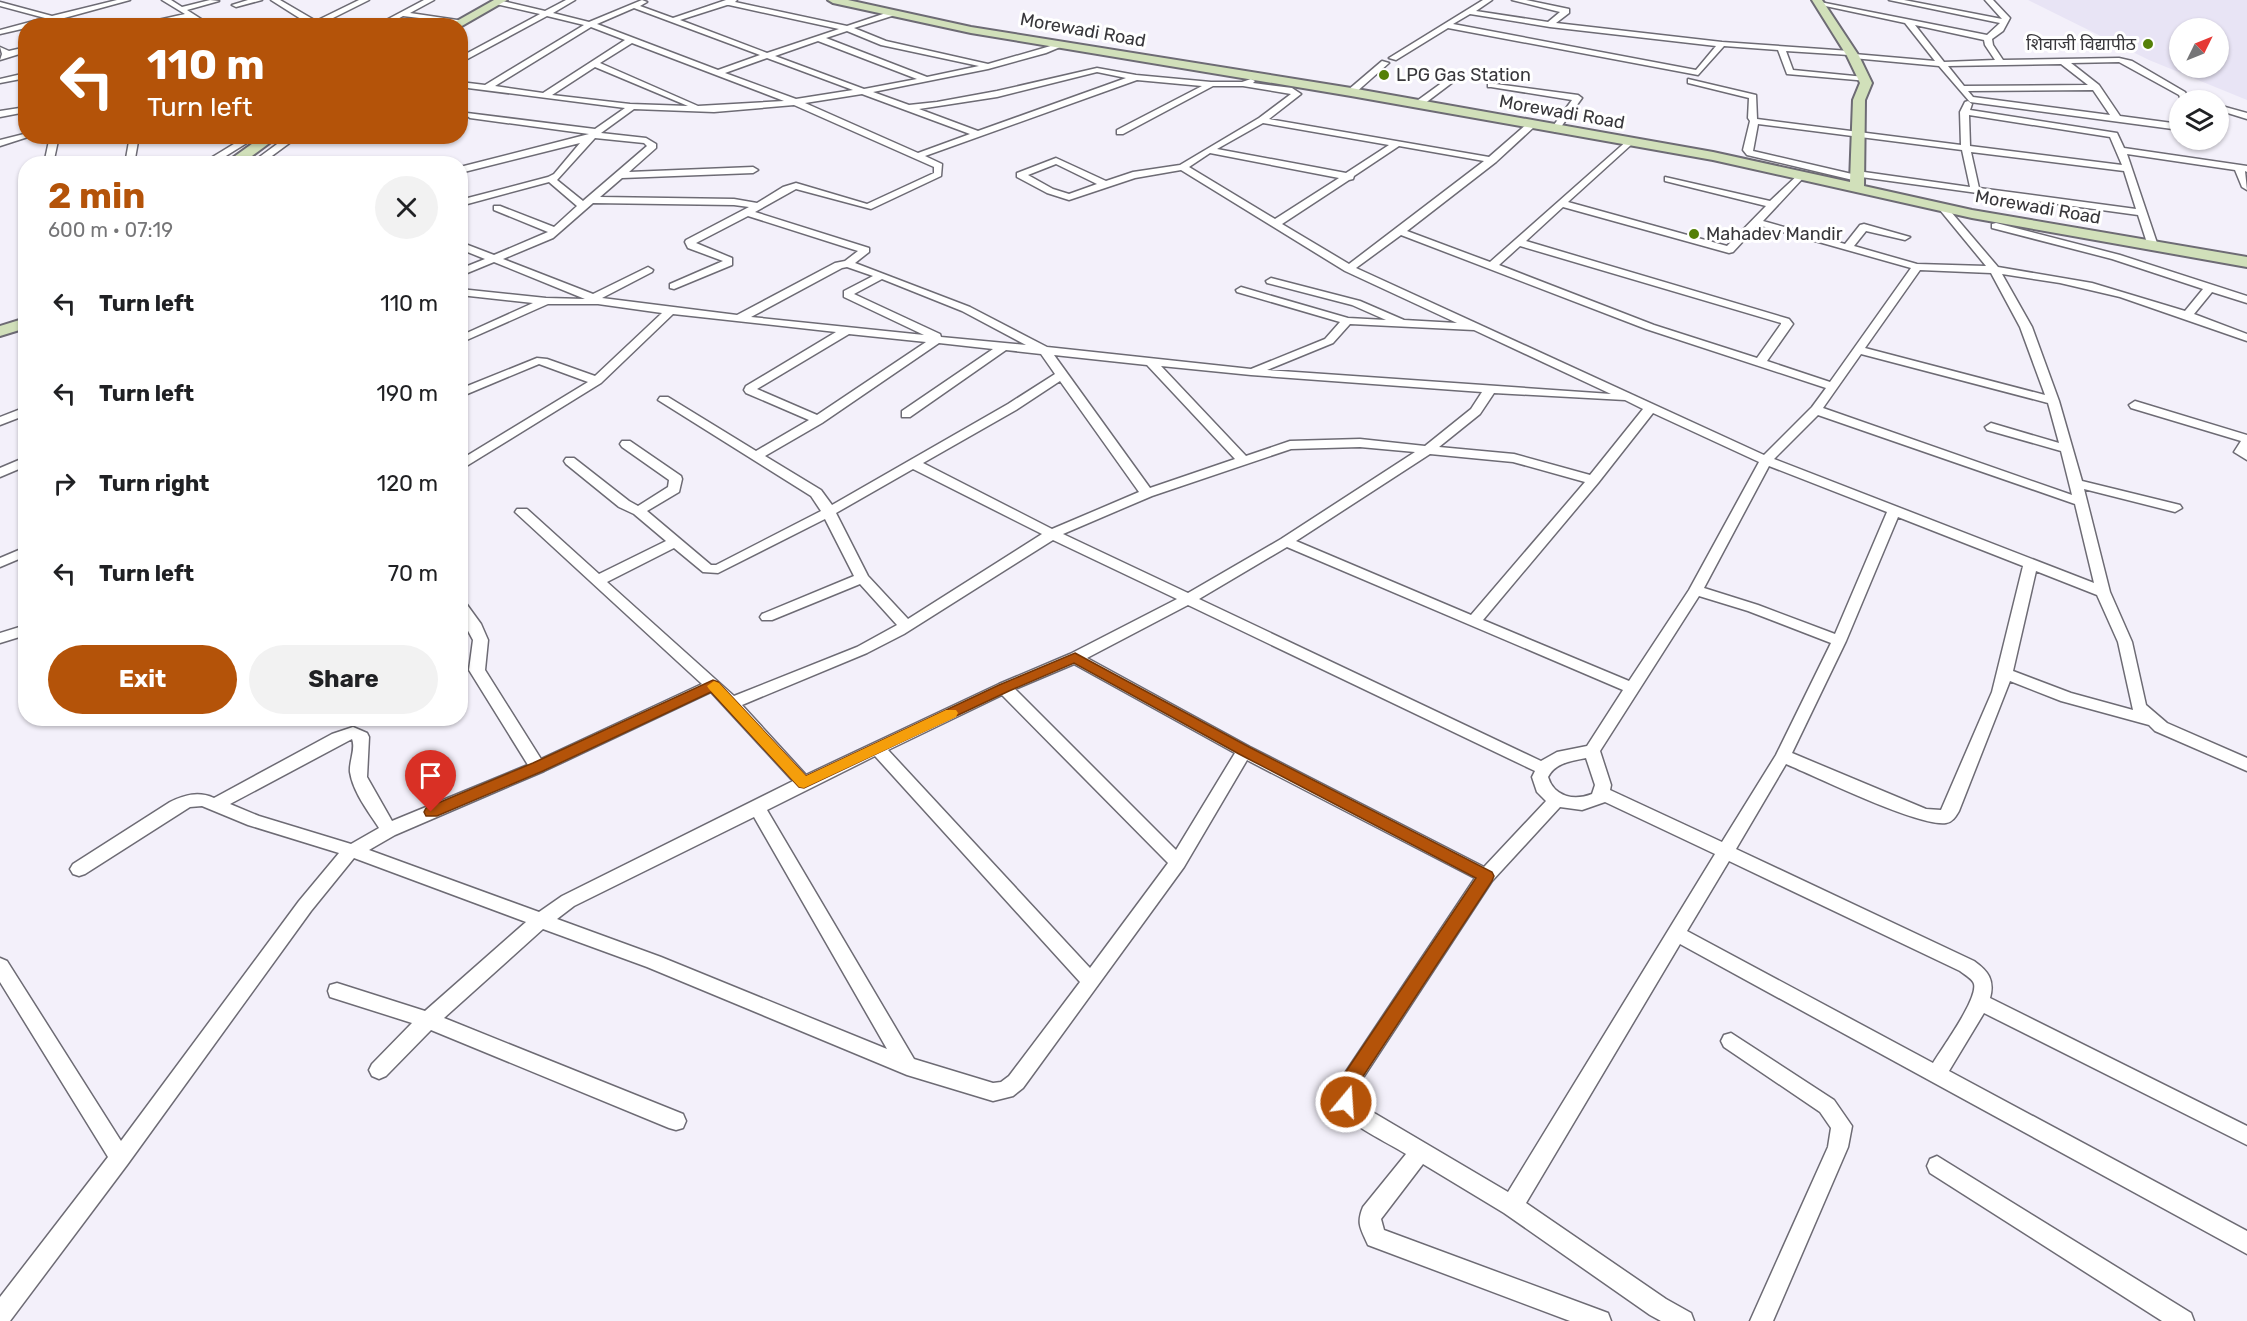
<!DOCTYPE html>
<html lang="en">
<head>
<meta charset="utf-8">
<style>
	body { margin:0; font-family:Rubik,"Noto Sans Devanagari",sans-serif; background:#f2f2f2; color:#202124; height:100vh; display:flex; flex-direction:column; font-size:22px; white-space:nowrap }
	* { box-sizing:border-box; margin:0 }
	p { font-size:20px; color:#757577 }
	.icon { flex:none; width:33px; height:33px; fill:none; stroke:currentColor; stroke-width:2; stroke-linecap:round; stroke-linejoin:round }
	.map { position:relative; flex:1; overflow:hidden }
	.panel { position:absolute; left:18px; top:156px; width:450px; height:570px; display:flex; flex-direction:column; background:#fff; border-radius:24px; box-shadow:0 2px 4px #0004 }
	.panel>* { flex:none }
	.guide { position:absolute; left:18px; top:18px; width:450px; height:126px; border-radius:24px; box-shadow:0 2px 4px #0004; background:#b45309; color:#fff; overflow:hidden }
	.needle { width:39px; rotate:47deg }
	.controls { position:absolute; left:2169px; top:18px; display:grid; gap:12px }
	.controls a { display:grid; place-items:center; width:60px; height:60px; border-radius:50%; background:#fff; box-shadow:0 2px 4px #0004; font-size:30px }
	.pin { position:absolute; display:grid; place-items:center; width:51px; height:51px; color:#fff; margin:-62px -26px; border-radius:50% 50% 50% 0; rotate:-45deg; box-shadow:0 0 6px #0007 }
	.pin .icon { rotate:45deg }
	.me { position:absolute; width:66px; margin:-33px; rotate:18deg; stroke-linejoin:round; filter:drop-shadow(0 0 4px #0008) }
	.turn { display:flex; align-items:center; gap:21px; height:126px; padding:0 30px; font-size:27px }
	.turn .icon { width:78px; height:78px; stroke-width:2.5 }
	.turn b { display:block; font-size:42px; line-height:51px }
	.round { display:grid; place-items:center; flex:none; width:63px; height:63px; border-radius:32px; background:#f2f2f2 }
	.head { display:flex; align-items:center; justify-content:space-between; height:102px; padding:0 30px }
	h1 { font-size:36px; font-weight:700; line-height:45px; color:#b45309 }
	.action { display:flex; gap:12px; margin-top:auto; padding:12px 30px }
	.action a { flex:1; height:69px; border-radius:36px; background:#b45309; color:#fff; font-size:24px; font-weight:700; line-height:69px; text-align:center }
	.action a+a { background:#f2f2f2; color:#202124 }
	ul { padding:0; list-style:none }
	li { display:flex; align-items:center; gap:18px; height:90px; padding:0 30px }
	li div { flex:1 }
	li b { display:block; font-size:22px }
	li em { font-style:normal }
	.map>svg:first-child { display:block }
	.built { fill:#e8e4f5; fill-rule:evenodd }
	.lines { fill:none; stroke-linecap:round; stroke-linejoin:round }
	.street-casing { stroke:#6d6b74; stroke-width:3 }
	.secondary-casing { stroke:#6d6b74; stroke-width:4 }
	.street { fill:#fff; fill-rule:evenodd }
	.secondary { fill:#d1e0ba; fill-rule:evenodd }
	.route { fill:#b45309; stroke:#753606; stroke-width:1.5 }
	.slow { fill:#f59e0b }
	.poi-dot { fill:#548008; stroke:#fff; stroke-width:2 }
	.labels { text-anchor:middle; dominant-baseline:central; stroke-width:6; stroke-linejoin:round; paint-order:stroke }
	.far-street-label { font-size:18px; fill:#38373b; stroke:#fff }
	.far-poi-label { font-size:18px; fill:#38373b; stroke:#fff; text-anchor:start }
</style>
</head>
<body>
<div class="map">
<svg width="2247" height="1321" viewBox="0 0 2247 1321">
	<rect width="100%" height="100%" fill="#f3f0fa"/>
	<path class="built" d="M2028,0H2247V100L2149,60ZM2180,28H2218V68H2180Z"/>
	<g class="lines">
		<defs>
			<g id="street">
				<polygon points="117,0 130,0 35,26 26,26 26,28 0,34 0,30 45,18 0,6 0,2 52,16"/>
				<polygon points="162,0 171,0 182,7 210,0 219,1 187,10 212,26 203,26 190,18 149,26 149,22 185,14"/>
				<polygon points="248,0 262,0 236,7 232,5"/>
				<polygon points="271,0 280,0 316,21 359,0 369,0 321,24 322,26 312,26"/>
				<polygon points="424,0 434,0 410,13 464,21 460,23 403,16 385,26 375,26"/>
				<path d="M498,0L545,11L566,0H575L553,13L589,22L642,0L647,2L640,6L673,18L726,0H737L735,2L847,26L892,11L895,15L854,28L886,41L988,64L1061,43L1065,45L1046,53L988,69L873,92L909,105L937,102L997,91L1097,68L1136,75L1211,82H1242L1251,79L1255,81L1253,83L1292,88L1301,94L1269,119L1489,157L1528,123H1534V127L1496,162L1407,231L1490,262L1629,139L1632,140V144L1568,202L1727,246L1766,206L1665,181V177L1770,201L1801,172L1806,175L1804,177L1763,221L1845,244L1860,225L1864,224L1910,237L1905,240L1866,231L1854,246L1917,264L1986,266L1940,210L1938,208L1943,205L1946,206L1998,267L2092,283L2185,311L2203,289L2112,259L1992,228V224L1996,223L2120,255L2247,296V303L2212,292L2194,314L2247,334V341L2120,297L2060,283L2002,274L2032,327L2059,401L2082,481L2180,505L2182,508L2175,512L2084,489L2110,592L2132,642L2146,705L2167,723L2247,758V771L2155,731L2149,725L2061,701L2010,681L1959,811C1956,816 1953,822 1946,823C1919,827 1817,777 1786,764L1736,849L1974,961C1988,971 1995,980 1990,998L2247,1126V1145L1984,1013L1949,1071L2247,1231V1254L1680,944L1526,1203L1666,1299L1691,1313L1694,1321H1661L1650,1315L1504,1213L1423,1164L1381,1219L1384,1230L1600,1310L1608,1313L1611,1321H1570L1368,1245C1361,1229 1356,1224 1363,1207L1406,1154C1387,1142 1349,1125 1337,1107C1334,1102 1335,1094 1335,1088L1475,878L1247,760L1184,867L1023,1088L1013,1096L993,1101L907,1075L647,967L543,929L444,1018L683,1114L686,1121L683,1128L676,1130L669,1128L431,1030L386,1076L379,1079L372,1076L369,1070L372,1064L412,1023L330,997L328,991L330,985L337,983L425,1011L526,922L354,858L311,911L127,1165L10,1321H0V1297L108,1157L0,982V958L7,961L121,1141L299,901L339,853L248,825L202,806L190,807L85,874L79,876L73,874L70,869L73,864L170,802C185,795 198,791 214,798L332,734L353,727L367,733L369,737L367,777L392,821L528,765L469,670L473,640L460,616V601L465,602L481,624L488,640L485,670L541,759L702,684L515,512L517,509H527L599,574L666,541L634,514L619,507L566,464L564,461L566,458H574L629,501L638,506L668,487L669,480L622,447L620,444L622,441H630L681,476L682,479L679,492L647,511L711,565H716L821,511L811,496L658,400L660,397H668L756,451L809,420L746,393L744,390L746,386L836,332L673,314L601,383L460,470V460L588,382L539,364L460,397V389L537,358L547,359L595,376L662,313L598,304H548L460,343V336L533,303L460,295V289L546,298L585,299L494,262L460,276V269L485,259L460,249V242L494,255L548,232L494,210V206H500L554,227L577,206L549,182L460,206V200L548,177L554,174L580,143L460,173V167L589,134L470,118L466,115L467,113L595,129L625,108L460,87V82L485,85L584,25L547,16L460,63V57L540,14L496,4ZM727,5H729L839,29L767,53L680,20ZM634,8L760,55L718,70L597,24ZM591,27L625,40L543,93L495,86ZM847,31L881,45L979,66L927,77L826,38ZM818,41L917,79L864,89L775,56ZM632,43L784,101L698,106L600,63ZM767,58L853,90L796,99L725,73ZM595,67L688,106L630,104L552,95ZM1097,72L1126,78L978,131L919,109L997,97ZM1137,80L1202,86L1117,130V134H1123L1213,86H1243L1291,94L1259,118L1180,165L1133,172L1106,181L1056,158L1017,173V177L1047,193L1069,200L1135,178L1181,170L1345,271L1457,323L1404,320L1360,301L1271,278L1266,281L1267,283L1352,305L1386,320L1348,318L1241,287L1236,290L1237,292L1340,322L1325,339L1251,369L1047,347L970,307L855,263L869,252V248L755,212L796,189L871,209L941,176L942,164L925,156ZM862,94L970,134L918,153L805,103ZM794,105L934,167V173L867,204L796,183L783,187L757,203L734,199L600,197L622,178L753,173L758,170L753,167L629,172L656,148V144L646,138L601,133L634,109L714,112ZM1263,123L1389,145L1346,173L1217,149ZM595,138L644,143L647,146L583,201L557,180ZM1399,146L1484,161L1349,264L1282,224L1349,180L1353,179L1354,176ZM1210,153L1339,178L1275,219L1189,167ZM1056,164L1097,184L1069,194L1053,189L1028,175ZM593,203L734,205L749,207L686,240L685,242L688,248L723,261L670,284V288L674,289L732,265V258L696,243L748,216L858,251L845,261L835,263L737,315L602,298L652,272L653,270L648,267L593,294L503,259L553,238ZM1563,207L1729,253L1733,252L1758,225L1911,268L1830,382L1767,361L1793,324L1789,319L1526,241ZM1401,235L1646,329L1826,388L1812,407L1764,455L1356,268ZM1520,246L1781,323V324L1757,358L1654,325L1499,265ZM847,267L873,276L844,291V297L924,335L751,317L842,268ZM1920,270L1991,273L2020,327L2045,395L1865,348ZM882,279L962,311L1026,345L941,337L940,334L854,294ZM1350,324L1474,330L1611,394L1267,370L1333,343ZM849,334L926,342L817,415L757,389ZM939,343L993,349L902,411V417H910L1006,350L1041,354L1055,374L1008,404L832,505L821,490L765,456L822,423ZM1861,354L2048,403L2059,443L1991,423L1985,427L1987,430L2061,451L2072,495L1823,408ZM1054,355L1147,365L1235,459L1150,488ZM1161,366L1251,375L1482,392L1471,409L1425,446L1360,439L1290,441L1246,456ZM1060,381L1139,492L1052,529L923,463L1016,410ZM1494,393L1625,400L1643,409L1590,475L1514,454L1439,447L1480,414ZM1653,413L1759,462L1689,590L1629,681L1483,620L1598,483ZM1818,415L2075,504L2094,583L1774,459ZM1360,447L1415,452L1281,539L1188,593L1063,534L1152,496L1291,449ZM1430,454L1513,462L1585,482L1471,615L1296,541ZM1769,466L1887,512L1835,634L1758,605L1704,588ZM913,469L1042,534L908,619L868,576L836,513ZM1898,517L2023,566L1992,692L1941,810L1926,809L1792,753L1846,641ZM825,519L854,576L762,614L760,617L762,620H772L860,584L897,625L857,647L734,696L607,582L674,548L703,572L718,573ZM1053,540L1177,599L1070,654L999,684L806,775L742,705L867,653L904,634ZM1287,547L1623,690L1587,746L1557,752L1541,761L1199,599ZM2036,571L2097,595L2118,642L2133,710L2071,693L2013,671ZM1699,596L1748,611L1831,643L1776,755L1722,842L1610,790L1611,785L1600,751ZM1188,605L1535,771L1532,777L1537,792L1546,801L1484,867L1250,747L1087,658ZM1074,664L1235,753L1176,850L1015,689ZM711,692L793,781L562,896L539,912L369,850L395,835L544,771ZM1002,695L1168,863L1090,968L888,750ZM352,739C356,749 349,761 350,772C353,792 368,811 379,828L351,844L259,816L230,804ZM875,756L1080,982L1009,1076L1001,1082L993,1083L914,1059L767,810ZM1586,758L1595,785L1592,794C1574,801 1554,797 1548,777C1556,762 1572,761 1586,758ZM1605,802L1715,854L1508,1192L1364,1107L1355,1098V1090L1492,881L1560,807L1582,810ZM754,817L887,1049L661,957L557,919L574,906ZM1729,861L1960,971C1965,975 1973,979 1974,984C1978,999 1942,1048 1933,1063L1687,931Z"/>
				<path d="M1483,0H1492L1476,11L1548,22L1560,12L1512,0H1526L1569,9V13L1556,23L1722,42L1850,51L1854,54L1935,61L1905,23L1816,4L1820,2L1987,35L2000,23L1889,0H1904L2002,19L1985,0H1993L2010,18L2003,31L1992,39L1993,45L2003,60L2119,58L2132,61L2185,92L2189,100H2181L2179,95L2119,62L2071,63L2099,85L2120,116L2180,124V130L1970,102L1939,66L1853,58L1849,55L1786,51L1793,70L1865,77H1868V81L1787,74L1778,50L1724,46L1698,75L1448,28L1396,60L1389,58ZM1470,14L1550,27L1716,46L1696,70L1453,24ZM1915,25L1984,40L1985,45L1995,60L1944,62ZM2061,64L2088,85L1964,86L1948,66ZM2093,90L2110,115L1973,97L1968,91Z"/>
				<polygon points="0,47 9,51 26,47 26,52 0,60 2,54"/>
				<polygon points="1382,61 1389,63 1354,94 1348,94 1348,90"/>
				<polygon points="26,73 26,78 0,83 0,79"/>
				<polygon points="1454,74 1461,76 1420,107 1414,107 1414,103"/>
				<path d="M1688,79L1756,95L1757,119L1961,145L1960,112L1965,102L1968,101L1972,104L1970,110L2117,133L2124,148L2247,166V172L2245,171L2247,190L2242,187L2235,170L2127,154L2158,246L2153,249L2148,246L2138,215L1861,177L1857,181L1747,155L1743,150L1750,121L1748,118L1749,98L1688,83ZM1969,115L2110,137L2122,165L1970,146ZM1758,124L1962,150L1970,187L1857,171L1852,174L1753,151ZM1971,152L2124,171L2136,209L1979,188Z"/>
				<polygon points="1488,83 1578,95 1582,98 1558,131 1555,132 1551,129 1572,100 1491,87 1488,87"/>
				<polygon points="2218,105 2247,113 2247,119 2218,110"/>
				<polygon points="26,107 26,112 0,117 0,111"/>
				<polygon points="24,134 31,136 0,146 0,140"/>
				<polygon points="50,136 59,136 53,164 44,164"/>
				<polygon points="130,136 139,136 134,164 125,164"/>
				<polygon points="247,136 258,136 213,164 201,164"/>
				<polygon points="288,136 299,136 261,164 250,164"/>
				<polygon points="2135,401 2247,435 2247,460 2234,452 2241,441 2131,408 2129,405"/>
				<polygon points="26,407 26,415 0,425 0,417"/>
				<polygon points="26,457 26,466 0,477 0,468"/>
				<polygon points="26,547 26,556 0,567 0,558"/>
				<polygon points="26,625 26,635 0,643 0,633"/>
				<polygon points="1731,1033 1834,1100 1852,1126 1848,1147 1773,1321 1750,1321 1828,1147 1831,1128 1820,1112 1724,1047 1721,1041 1724,1035"/>
				<polygon points="1937,1156 2191,1313 2194,1321 2162,1321 1930,1173 1927,1166 1930,1159"/>
			</g>
			<g id="secondary">
				<polygon points="494,0 507,0 460,27 448,26"/>
				<polygon points="828,0 848,0 971,27 1351,88 1713,152 1850,182 1853,100 1860,83 1847,56 1812,0 1822,0 1859,56 1872,83 1865,100 1864,186 1972,210 2247,257 2247,267 1972,218 1713,160 1351,96 971,33 833,3"/>
				<polygon points="263,136 279,136 241,164 224,164"/>
				<polygon points="26,318 26,328 0,336 0,326"/>
			</g>
		</defs>
		<use href="#street" class="street-casing"/>
		<use href="#secondary" class="secondary-casing"/>
		<use href="#street" class="street"/>
		<use href="#secondary" class="secondary"/>
	</g>
	<polygon class="route" points="1075,653 1249,747 1492,872 1494,876 1492,881 1354,1090 1355,1102 1352,1108 1346,1110 1339,1108 1336,1088 1339,1082 1476,878 1239,754 1074,663 1009,691 804,788 799,787 711,692 543,771 437,816 426,816 424,812 426,808 533,763 713,680 718,682 806,776 999,685"/>
	<polygon class="slow" points="714,681 719,683 806,776 946,710 956,710 958,713 956,717 804,788 799,787 709,689 707,686"/>
	<g class="poi-dot">
		<circle cx="2148" cy="44" r="6"/>
		<circle cx="1384" cy="75" r="6"/>
		<circle cx="1694" cy="234" r="6"/>
	</g>
	<g class="labels">
		<g class="far-street-label">
			<text transform="translate(1083 30) rotate(10)">Morewadi Road</text>
			<text transform="translate(1562 112) rotate(10)">Morewadi Road</text>
			<text transform="translate(2038 207) rotate(10)">Morewadi Road</text>
		</g>
		<g class="far-poi-label">
			<text x="2136" y="44" text-anchor="end">शिवाजी विद्यापीठ</text>
			<text x="1396" y="75">LPG Gas Station</text>
			<text x="1706" y="234">Mahadev Mandir</text>
		</g>
	</g>
</svg>
<div class="controls">
<a><svg class="needle" viewBox="-14 -14 28 28"><path d="M0-13l5 13h-10z" fill="#e53935"/><path d="M0 13l5-13h-10z" fill="#757577"/></svg></a>
<a><svg class="icon" aria-label="layers" viewBox="0 0 24 24"><path d="M12 4l9 5-9 5-9-5zM3 14l9 5 9-5"/></svg></a>
</div>
<div class="pin" style="left:431px;top:812px;background:#d93025"><svg class="icon" aria-label="arrive" viewBox="0 0 24 24"><path d="M6 21V4h12l-3 4 3 4H6"/></svg></div>
<svg class="me" style="left:1346px;top:1102px" viewBox="-20 -20 40 40"><circle r="17" fill="#b45309" stroke="#fff" stroke-width="3"/><path d="M0-11L8 9 0 5-8 9z" fill="#fff"/></svg>
<div class="guide">
<div class="turn"><svg class="icon" aria-label="left" viewBox="0 0 24 24"><path d="M17 20v-9H6M10 6l-5 5 5 5"/></svg><div><b>110 m</b>Turn left</div></div>
</div>
<section class="panel">
<div class="head"><div><h1>2 min</h1><p>600 m · 07:19</p></div><a class="round"><svg class="icon" aria-label="close" viewBox="0 0 24 24"><path d="M6 6l12 12M18 6L6 18"/></svg></a></div>
<ul>
<li><svg class="icon" aria-label="left" viewBox="0 0 24 24"><path d="M17 20v-9H6M10 6l-5 5 5 5"/></svg><div><b>Turn left</b></div><em>110 m</em></li>
<li><svg class="icon" aria-label="left" viewBox="0 0 24 24"><path d="M17 20v-9H6M10 6l-5 5 5 5"/></svg><div><b>Turn left</b></div><em>190 m</em></li>
<li><svg class="icon" aria-label="right" viewBox="0 0 24 24"><path d="M7 20v-9h11M14 6l5 5-5 5"/></svg><div><b>Turn right</b></div><em>120 m</em></li>
<li><svg class="icon" aria-label="left" viewBox="0 0 24 24"><path d="M17 20v-9H6M10 6l-5 5 5 5"/></svg><div><b>Turn left</b></div><em>70 m</em></li>
</ul>
<div class="action"><a>Exit</a><a>Share</a></div>
</section>
</div>
</body>
</html>
